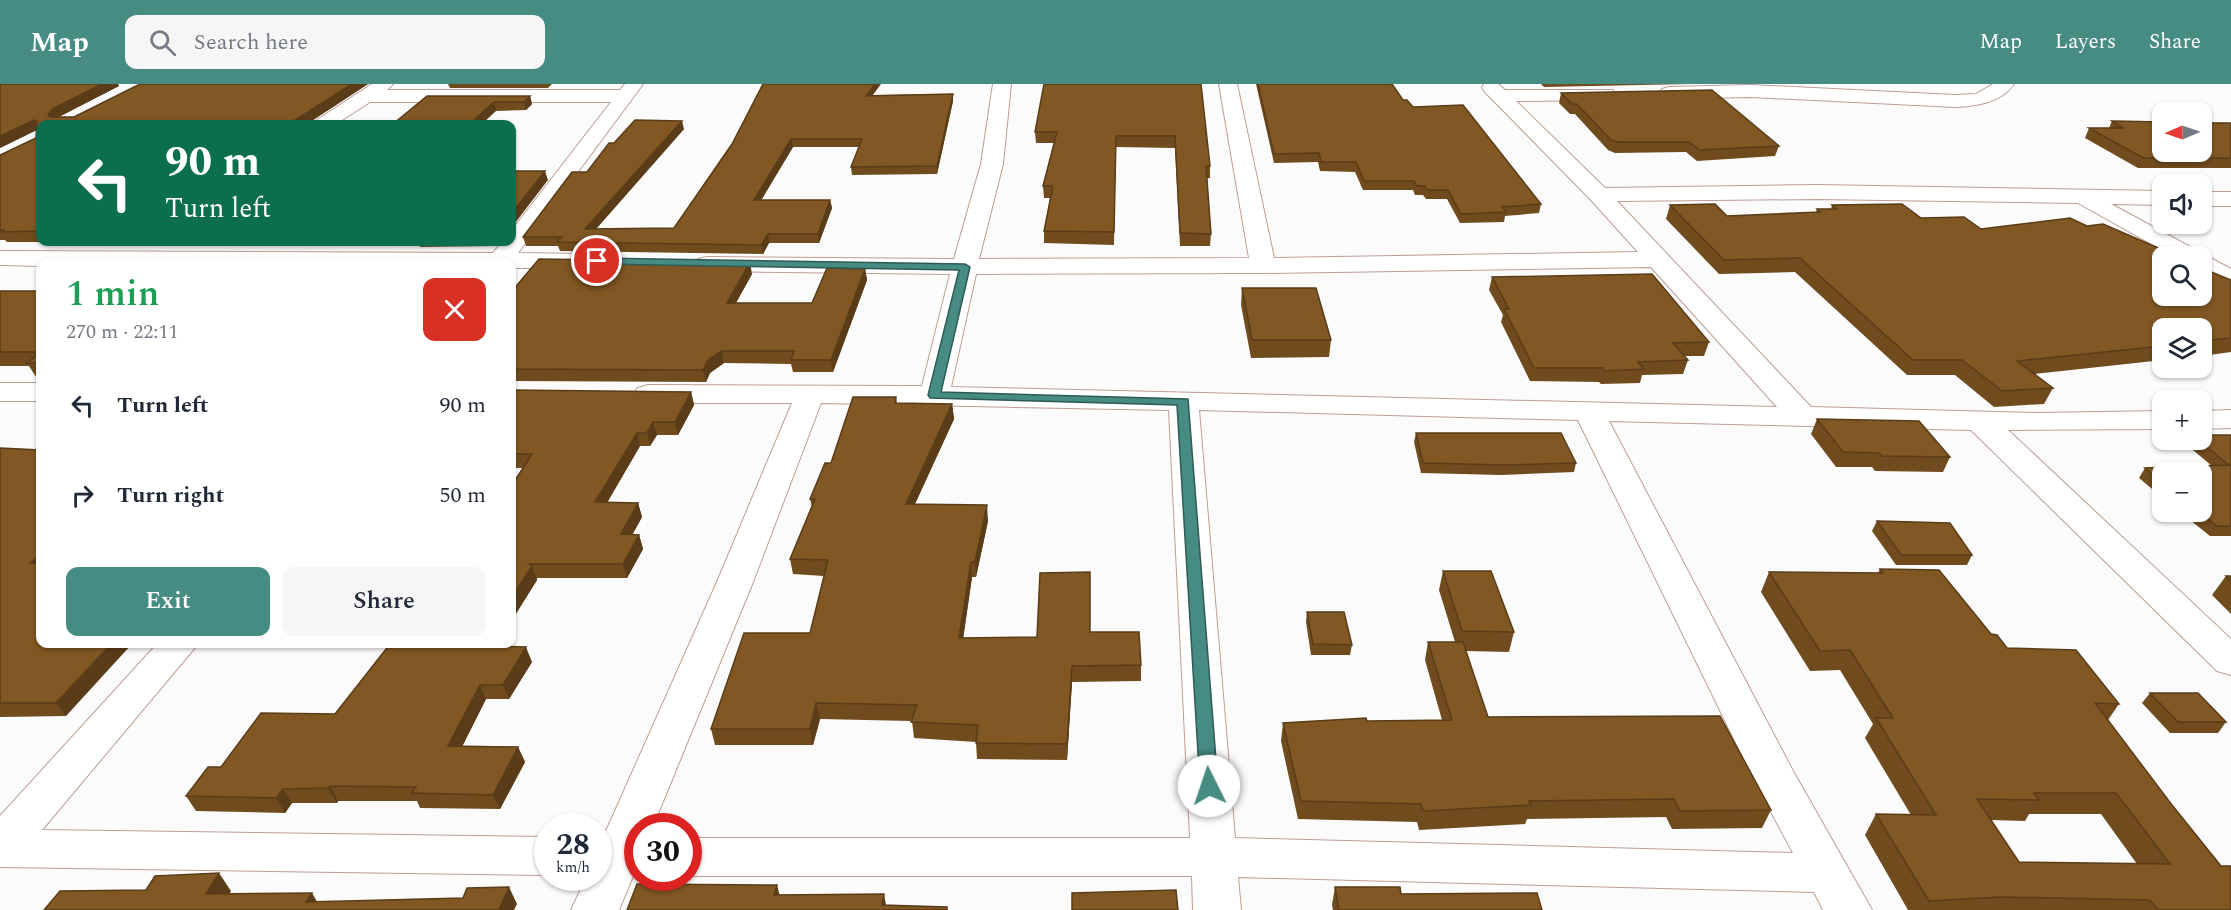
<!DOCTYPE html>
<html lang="en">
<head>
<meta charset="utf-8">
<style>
	body { margin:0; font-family:Spectral,serif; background:#f6f6f7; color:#1f2937; height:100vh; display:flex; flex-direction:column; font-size:22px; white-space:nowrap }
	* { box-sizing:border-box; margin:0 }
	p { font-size:20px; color:#747a83 }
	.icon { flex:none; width:33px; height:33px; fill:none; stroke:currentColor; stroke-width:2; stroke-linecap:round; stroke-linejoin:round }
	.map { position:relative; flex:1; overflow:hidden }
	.panel { position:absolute; left:36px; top:174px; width:480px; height:390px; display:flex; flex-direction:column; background:#fff; border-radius:12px; box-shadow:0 2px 4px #0004 }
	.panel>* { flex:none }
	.guide { position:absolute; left:36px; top:36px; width:480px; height:126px; border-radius:12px; box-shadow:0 2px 4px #0004; background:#0b6e4f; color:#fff; overflow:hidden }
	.needle { width:39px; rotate:268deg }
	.fabs { position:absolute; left:2152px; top:18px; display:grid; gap:12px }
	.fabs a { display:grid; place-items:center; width:60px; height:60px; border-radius:12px; background:#fff; box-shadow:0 2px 4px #0004; font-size:30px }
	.speed { position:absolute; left:534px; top:729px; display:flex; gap:12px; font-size:30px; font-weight:700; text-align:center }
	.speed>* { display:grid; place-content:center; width:78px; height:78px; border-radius:50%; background:#fff; box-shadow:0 2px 4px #0004; line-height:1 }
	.speed small { font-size:15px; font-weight:400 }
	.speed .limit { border:9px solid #d22; background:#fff; color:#111 }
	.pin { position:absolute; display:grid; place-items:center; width:51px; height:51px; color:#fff; margin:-26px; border:3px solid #fff; border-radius:50%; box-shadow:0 2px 6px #0007 }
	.me { position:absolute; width:66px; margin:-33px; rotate:356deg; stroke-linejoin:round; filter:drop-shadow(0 0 4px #0008) }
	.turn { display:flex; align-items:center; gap:21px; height:126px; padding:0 30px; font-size:27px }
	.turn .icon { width:78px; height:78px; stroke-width:2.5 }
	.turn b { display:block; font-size:42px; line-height:51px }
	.round { display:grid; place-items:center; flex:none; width:63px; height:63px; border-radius:12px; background:#f6f6f7 }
	.headline { display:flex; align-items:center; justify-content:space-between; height:102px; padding:0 30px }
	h1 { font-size:36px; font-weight:600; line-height:45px; color:#1e9e55 }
	.primary-button { display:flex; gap:12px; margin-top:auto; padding:12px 30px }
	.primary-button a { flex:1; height:69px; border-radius:12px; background:#468c83; color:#fff; font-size:24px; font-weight:600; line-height:69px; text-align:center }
	.primary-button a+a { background:#f6f6f7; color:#1f2937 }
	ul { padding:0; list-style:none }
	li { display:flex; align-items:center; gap:18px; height:90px; padding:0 30px }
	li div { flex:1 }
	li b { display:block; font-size:22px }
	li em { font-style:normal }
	header { display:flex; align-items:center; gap:36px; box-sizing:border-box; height:84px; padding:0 30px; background:#468c83; color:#fff }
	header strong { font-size:28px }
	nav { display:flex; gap:33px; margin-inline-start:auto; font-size:21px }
	.search { width:420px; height:54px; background:#f6f6f7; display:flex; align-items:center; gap:15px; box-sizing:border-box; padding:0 21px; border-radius:12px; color:#747a83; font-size:22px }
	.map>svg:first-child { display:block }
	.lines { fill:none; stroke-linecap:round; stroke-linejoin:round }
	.minor-casing { stroke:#be9d92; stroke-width:2 }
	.minor { fill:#fff; fill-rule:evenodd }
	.wall { fill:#6f4b1e; fill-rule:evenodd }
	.shaded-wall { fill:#5a3d18 }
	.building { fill:#815723; stroke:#5a3d18; stroke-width:1.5; fill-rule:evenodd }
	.route { fill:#468c83; stroke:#2e5b55; stroke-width:1.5 }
</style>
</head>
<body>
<header>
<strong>Map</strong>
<div class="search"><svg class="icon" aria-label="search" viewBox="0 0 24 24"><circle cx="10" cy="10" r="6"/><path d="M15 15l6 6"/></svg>Search here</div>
<nav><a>Map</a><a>Layers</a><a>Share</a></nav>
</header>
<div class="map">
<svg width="2231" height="826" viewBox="0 0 2231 826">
	<rect width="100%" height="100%" fill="#fbfbfb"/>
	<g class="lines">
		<defs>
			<g id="minor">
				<polygon points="372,0 393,0 387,6 620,6 625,0 643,0 518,169 583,170 592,172 595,177 592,182 583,184 512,184 512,178 40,178 40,182 0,181 0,167 493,169 502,158 512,158 512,146 611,18 370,18 336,40 314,40 317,36"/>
				<path d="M993,0H1011L1003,80L979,175L1249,174L1219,0H1237L1274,174L1638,168L1591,116L1484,7L1482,3L1484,0H1498L1505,6H1613L1615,10L1613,14L1606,16L1516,17L1605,104L1817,101L2163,107V121L2111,120L2231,185V204L2222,201L2202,189V172H2173L2078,119L1817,115L1617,117L1811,323L2036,329L2163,327V345L2008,346L2231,555V591L2217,587L1971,346L1609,337L1793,687L1872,826H1823L1814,808L1238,793L1241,826H1193L1192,792H688V754H1190L1169,326L821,319L753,498L653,742H638V780L619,826H571L586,794H598V765L717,498L792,319H648L638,316L633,310L638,304L648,301L922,302L950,190L707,187L698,185L695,180L698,175L707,173L954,175L981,80ZM1651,183L1777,323L951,303L976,190L1263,189ZM1199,326L1578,336L1755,698L1793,769L1235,754Z"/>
				<path d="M1993,0H2014C2001,19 1976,22 1955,23L1750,13L1669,15L1662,13L1660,9L1662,5L1669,3L1750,1L1955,11L1976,10Z"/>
				<rect x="2202" y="108" width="29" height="14"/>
				<rect x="0" y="299" width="40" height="18"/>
				<polygon points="2231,326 2231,344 2202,345 2202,327"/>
				<polygon points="157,560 198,560 42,746 548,753 548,791 0,783 0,732"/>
			</g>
		</defs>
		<use href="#minor" class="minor-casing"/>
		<use href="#minor" class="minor"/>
	</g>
	<g class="wall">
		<polygon points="0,0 118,0 119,2 58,33 74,33 140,0 368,0 307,40 40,40 40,158 43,158 7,158 5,156 0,156 0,71 36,54 36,46 0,64"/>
		<polygon points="448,0 552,0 548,4 450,4"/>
		<polygon points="1201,0 1210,82 1210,94 1207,94 1211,150 1210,162 1180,162 1175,64 1116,63 1114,161 1044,159 1044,147 1050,114 1044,114 1043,102 1054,59 1036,59 1035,48"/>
		<polygon points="1256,0 1392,0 1403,16 1541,120 1539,129 1505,132 1504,138 1460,139 1447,115 1426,115 1423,111 1415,111 1413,106 1363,106 1355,88 1320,87 1318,78 1274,79"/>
		<polygon points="1541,0 1689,0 1544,3"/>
		<polygon points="1561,9 1779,62 1775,72 1697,77 1686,68 1615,69 1608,66 1575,30 1570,30 1559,19"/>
		<polygon points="953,10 953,17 937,90 852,91 851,83 859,63 793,63 761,116 830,116 832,124 819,159 769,159 763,170 560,167 558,162 526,162 523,153 614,59 684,45 596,145 674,144 732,60 872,11"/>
		<polygon points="427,12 530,12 532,20 526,26 496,27"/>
		<polygon points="2112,37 2231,39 2231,84 2138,84 2085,54 2089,44 2109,44"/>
		<polygon points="1670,121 1727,132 1816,128 1817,125 1831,125 1832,121 1921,134 1981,145 2087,142 2231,196 2231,268 2202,272 2202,244 2163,244 2163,276 2034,290 2053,304 2044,320 1994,323 1955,291 1907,291 1795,188 1719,190 1666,135"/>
		<polygon points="418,158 500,158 496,162 420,163"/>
		<polygon points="865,185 867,196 833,288 793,288 791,280 724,279 710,289 706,298 512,297 512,207 752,190 736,219 812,219"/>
		<polygon points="1492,193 1709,258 1704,272 1684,272 1688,276 1683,290 1642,291 1640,299 1601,300 1599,298 1530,297 1501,238 1503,231 1489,206"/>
		<polygon points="1242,204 1331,256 1329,273 1251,274 1241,221"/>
		<polygon points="0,207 40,207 40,293 36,293 29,282 0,282"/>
		<polygon points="512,306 691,308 694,321 678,351 657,351 650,362 640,362 607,419 638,419 642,433 632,451 639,451 643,465 627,494 537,494 537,496 512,536 523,384 512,384"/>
		<polygon points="896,313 897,319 952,320 954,335 915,420 988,437 976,493 972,493 963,554 1037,553 1090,548 1141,581 1141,597 1072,598 1067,676 977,675 976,658 914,654 912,637 820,635 813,661 715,661 711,645 810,549 824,492 793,490 790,475 812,423 810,415 831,379"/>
		<polygon points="1817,335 1950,373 1943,388 1875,387 1872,383 1836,383 1811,350"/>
		<polygon points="1416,349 1576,379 1574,388 1501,391 1421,389 1414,358"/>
		<polygon points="2231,351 2231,452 2210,452 2180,428 2202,428 2163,388 2163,414 2139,394 2145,384 2212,382 2187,361 2190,356 2202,356"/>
		<polygon points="0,364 66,632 0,633"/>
		<polygon points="1877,437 1972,471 1967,481 1896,481 1872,447"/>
		<path d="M1880,485L1991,550L2007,564L2119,620L2108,636L2231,826H1908L1865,751L1876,730L1911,731L1865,654L1873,640L1840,586L1810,587L1761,508L1769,488L1878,489ZM2029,730H2101L2137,780L2019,778L1991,736L2025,737Z"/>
		<polygon points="1443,487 1514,548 1509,568 1466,567 1488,633 1771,726 1762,744 1672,745 1666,733 1527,735 1525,740 1419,746 1417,738 1298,735 1281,657 1283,639 1442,636 1425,576 1428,558 1455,558 1439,506"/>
		<polygon points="2226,492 2231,492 2231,530 2212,511"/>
		<polygon points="1307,528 1352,561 1350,571 1311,571 1306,538"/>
		<polygon points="496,560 495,562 532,578 509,615 486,615 462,662 518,663 525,678 500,725 420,724 417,717 338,717 337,719 292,719 285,729 196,727 186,712 221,683 335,630"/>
		<polygon points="2150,609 2226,638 2218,649 2170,649 2142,619"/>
		<polygon points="1335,803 1401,810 1542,826 1333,826 1332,821"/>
	</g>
	<g class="shaded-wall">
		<polygon points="102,0 118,0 119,2 57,34 53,40 48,31 52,25"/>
		<polygon points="352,0 368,0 307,40 289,40"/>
		<polygon points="875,0 881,0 867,19 866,12"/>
		<polygon points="953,10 953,17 937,90 937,82"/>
		<polygon points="530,12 532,20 526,26 524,18"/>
		<polygon points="494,18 496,27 482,40 469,40"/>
		<polygon points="34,36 39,45 0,64 0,52"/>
		<polygon points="682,37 684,45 588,154 585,145"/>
		<polygon points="791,55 793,63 756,125 754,116"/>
		<polygon points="545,87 548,96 512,143 512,129"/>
		<polygon points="830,116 832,124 819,159 818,150"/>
		<polygon points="768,150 769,159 763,170 761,161"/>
		<polygon points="494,158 500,158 496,162"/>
		<polygon points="750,178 752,190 729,231 727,219"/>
		<polygon points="865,185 867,196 833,288 831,276"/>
		<polygon points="722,267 724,279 710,289 706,298 703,286 708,276"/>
		<polygon points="691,308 694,321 678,351 675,338"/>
		<polygon points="952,320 954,335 908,435 906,420"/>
		<polygon points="653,338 657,351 650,362 647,349"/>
		<polygon points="637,349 640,362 599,432 595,418"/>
		<polygon points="638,419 642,433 625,464 621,450"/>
		<polygon points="987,421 988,437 976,493 975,478"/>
		<polygon points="639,451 643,465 627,494 623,480"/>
		<polygon points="40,470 40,491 31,479"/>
		<polygon points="971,478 972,493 961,570 959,554"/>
		<polygon points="532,482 537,496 512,536 512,513"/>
		<polygon points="111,560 132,560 66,632 56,619"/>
		<polygon points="481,560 496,560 486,576 480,562"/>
		<polygon points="526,563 532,578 509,615 503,601"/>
		<polygon points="1072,582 1072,598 1067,676 1067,660"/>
		<polygon points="480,601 486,615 455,677 448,662"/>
		<polygon points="816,619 820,635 813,661 810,645"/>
		<polygon points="518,663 525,678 500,725 493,711"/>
		<polygon points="330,702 338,717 337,719 328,704"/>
		<polygon points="283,705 292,719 285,729 276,714"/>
		<polygon points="219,789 231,807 220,826 206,810"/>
		<polygon points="777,801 782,820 774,811"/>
		<polygon points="509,803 517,820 514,826 499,826"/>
		<polygon points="312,809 322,826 306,818"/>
		<polygon points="884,810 887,826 882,821"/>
	</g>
	<g class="building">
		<polygon points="0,0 102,0 52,25 48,31 50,33 74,33 140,0 352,0 289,40 40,40 40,147 1,148 5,146 0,146 0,71 36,54 37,37 34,36 0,52"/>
		<polygon points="763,0 875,0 866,12 953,10 937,82 851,83 862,55 791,55 754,116 830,116 818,150 768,150 761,161 557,158 562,153 523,153 572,88 587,88 609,59 614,59 635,36 682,37 585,145 674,144 732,60"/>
		<polygon points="1044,0 1201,0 1210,82 1206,82 1211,150 1180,149 1175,52 1116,52 1114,148 1044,147 1053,102 1043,102 1057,48 1035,48"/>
		<polygon points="1258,0 1392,0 1403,16 1407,16 1413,23 1463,21 1541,120 1502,123 1506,128 1461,130 1448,106 1427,106 1425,102 1417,102 1414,97 1364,97 1356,78 1321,78 1319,69 1274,70"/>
		<polygon points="1712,6 1779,62 1700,66 1689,58 1618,58 1611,56 1577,20 1572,20 1561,9"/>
		<polygon points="427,12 530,12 524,18 494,18 469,40 393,40"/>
		<polygon points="2112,37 2163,38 2163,68 2202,68 2202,39 2231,39 2231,74 2143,74 2089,44 2123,44"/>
		<polygon points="512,87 545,87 512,129"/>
		<polygon points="1715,120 1727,132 1820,128 1817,125 1837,125 1832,121 1902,120 1921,134 1964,133 1981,145 2070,134 2087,142 2103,140 2177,172 2163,172 2163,212 2202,212 2202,184 2231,196 2231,254 2202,257 2202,244 2163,244 2163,262 2017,277 2053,304 2002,307 1962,276 1913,276 1800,174 1724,176 1670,121"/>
		<polygon points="539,175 750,178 727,219 812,219 827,184 865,185 831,276 791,276 794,267 722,267 708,276 703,286 512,285 512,207"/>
		<polygon points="1652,190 1709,258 1673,259 1688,276 1638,278 1644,285 1604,287 1603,284 1534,284 1504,225 1509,225 1492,193"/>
		<polygon points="1242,204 1316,204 1331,256 1252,256"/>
		<rect x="0" y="207" width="40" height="61"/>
		<polygon points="40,269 40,279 27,279"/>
		<polygon points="512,306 691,308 675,338 653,338 647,349 637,349 595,418 638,419 621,450 639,451 623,480 529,480 532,482 512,513 512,401 532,370 512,370"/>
		<polygon points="853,313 896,313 895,319 952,320 906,420 987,421 975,478 971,478 959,554 1037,553 1040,489 1090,488 1090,548 1139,548 1141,581 1072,582 1067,660 976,659 978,641 911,638 917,621 816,619 810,645 711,645 744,549 810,549 828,476 790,475 815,415 810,415 825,379 831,379"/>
		<polygon points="1817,335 1919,337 1950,373 1882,372 1879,369 1843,368"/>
		<polygon points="1416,349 1561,349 1576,379 1504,381 1423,379"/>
		<polygon points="2202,351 2231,351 2231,442 2217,442 2199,428 2202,428 2202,388 2163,388 2163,399 2145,384 2229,381 2198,356 2202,356"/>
		<polygon points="0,364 40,366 40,470 31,479 40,479 40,560 111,560 56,619 0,619"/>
		<polygon points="1877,437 1950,439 1972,471 1901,471"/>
		<path d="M1880,485L1939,486L1991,550L1997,551L2007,564L2076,566L2119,620L2095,619L2172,721L2221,782H2231V826H2158L2150,816L2001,813L1929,817L1876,730L1936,731L1876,634H1893L1850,566L1820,567L1769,488L1883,489ZM2034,709H2116L2170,780L2019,778L1977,715L2039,716Z"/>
		<polygon points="1443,487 1491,487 1514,548 1462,547"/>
		<polygon points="2226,492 2231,492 2231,497"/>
		<polygon points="1307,528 1344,528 1352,561 1313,560"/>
		<polygon points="1428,558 1463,558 1488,633 1720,632 1771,726 1680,727 1674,715 1529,717 1531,721 1423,727 1421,720 1301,717 1283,639 1366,634 1367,637 1452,636"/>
		<polygon points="390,560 481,560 480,562 526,563 503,601 480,601 448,662 518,663 493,711 412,709 416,703 330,702 328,704 283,705 276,714 186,712 208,683 221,683 261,629 335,630"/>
		<polygon points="2150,609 2198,609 2226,638 2178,638"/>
		<polygon points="219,789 206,810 312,809 306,818 463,814 467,804 509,803 499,826 44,826 60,807 146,806 155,792"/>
		<polygon points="637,800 777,801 774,811 884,810 882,821 947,823 947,826 627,826"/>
		<polygon points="1335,803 1400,803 1401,810 1537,809 1542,826 1339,826"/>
		<polygon points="1176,806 1178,826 1072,826 1072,809"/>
	</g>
	<polygon class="route" points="597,174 965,180 970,183 941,308 1188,315 1218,702 1216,707 1209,709 1203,707 1200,702 1177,321 930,314 928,311 959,186 593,180 593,175"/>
</svg>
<div class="fabs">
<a><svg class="needle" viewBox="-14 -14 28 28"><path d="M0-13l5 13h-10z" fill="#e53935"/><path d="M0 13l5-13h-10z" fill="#747a83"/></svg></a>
<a><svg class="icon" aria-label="sound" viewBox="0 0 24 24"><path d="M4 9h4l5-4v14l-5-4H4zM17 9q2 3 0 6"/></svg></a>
<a><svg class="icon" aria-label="search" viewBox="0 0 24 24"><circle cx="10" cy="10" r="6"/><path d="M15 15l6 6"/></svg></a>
<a><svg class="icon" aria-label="layers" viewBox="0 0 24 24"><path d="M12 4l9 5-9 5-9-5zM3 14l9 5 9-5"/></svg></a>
<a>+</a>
<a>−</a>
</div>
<div class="speed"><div>28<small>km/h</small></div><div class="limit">30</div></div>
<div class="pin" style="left:597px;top:177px;background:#d93025"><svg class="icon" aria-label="arrive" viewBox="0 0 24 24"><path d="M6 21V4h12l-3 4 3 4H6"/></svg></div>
<svg class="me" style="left:1209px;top:702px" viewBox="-20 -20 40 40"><circle r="19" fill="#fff"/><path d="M0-13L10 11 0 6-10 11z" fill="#468c83"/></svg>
<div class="guide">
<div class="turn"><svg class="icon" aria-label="left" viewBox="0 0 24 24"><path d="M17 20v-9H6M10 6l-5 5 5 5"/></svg><div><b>90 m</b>Turn left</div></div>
</div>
<section class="panel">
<div class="headline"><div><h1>1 min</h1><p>270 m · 22:11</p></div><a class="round" style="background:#d93025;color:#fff"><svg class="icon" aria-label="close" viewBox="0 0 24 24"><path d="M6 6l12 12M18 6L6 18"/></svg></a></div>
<ul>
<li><svg class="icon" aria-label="left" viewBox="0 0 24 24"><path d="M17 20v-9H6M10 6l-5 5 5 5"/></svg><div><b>Turn left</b></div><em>90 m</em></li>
<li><svg class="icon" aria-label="right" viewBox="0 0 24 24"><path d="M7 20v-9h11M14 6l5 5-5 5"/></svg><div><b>Turn right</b></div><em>50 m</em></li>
</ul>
<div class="primary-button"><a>Exit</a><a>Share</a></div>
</section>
</div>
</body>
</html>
